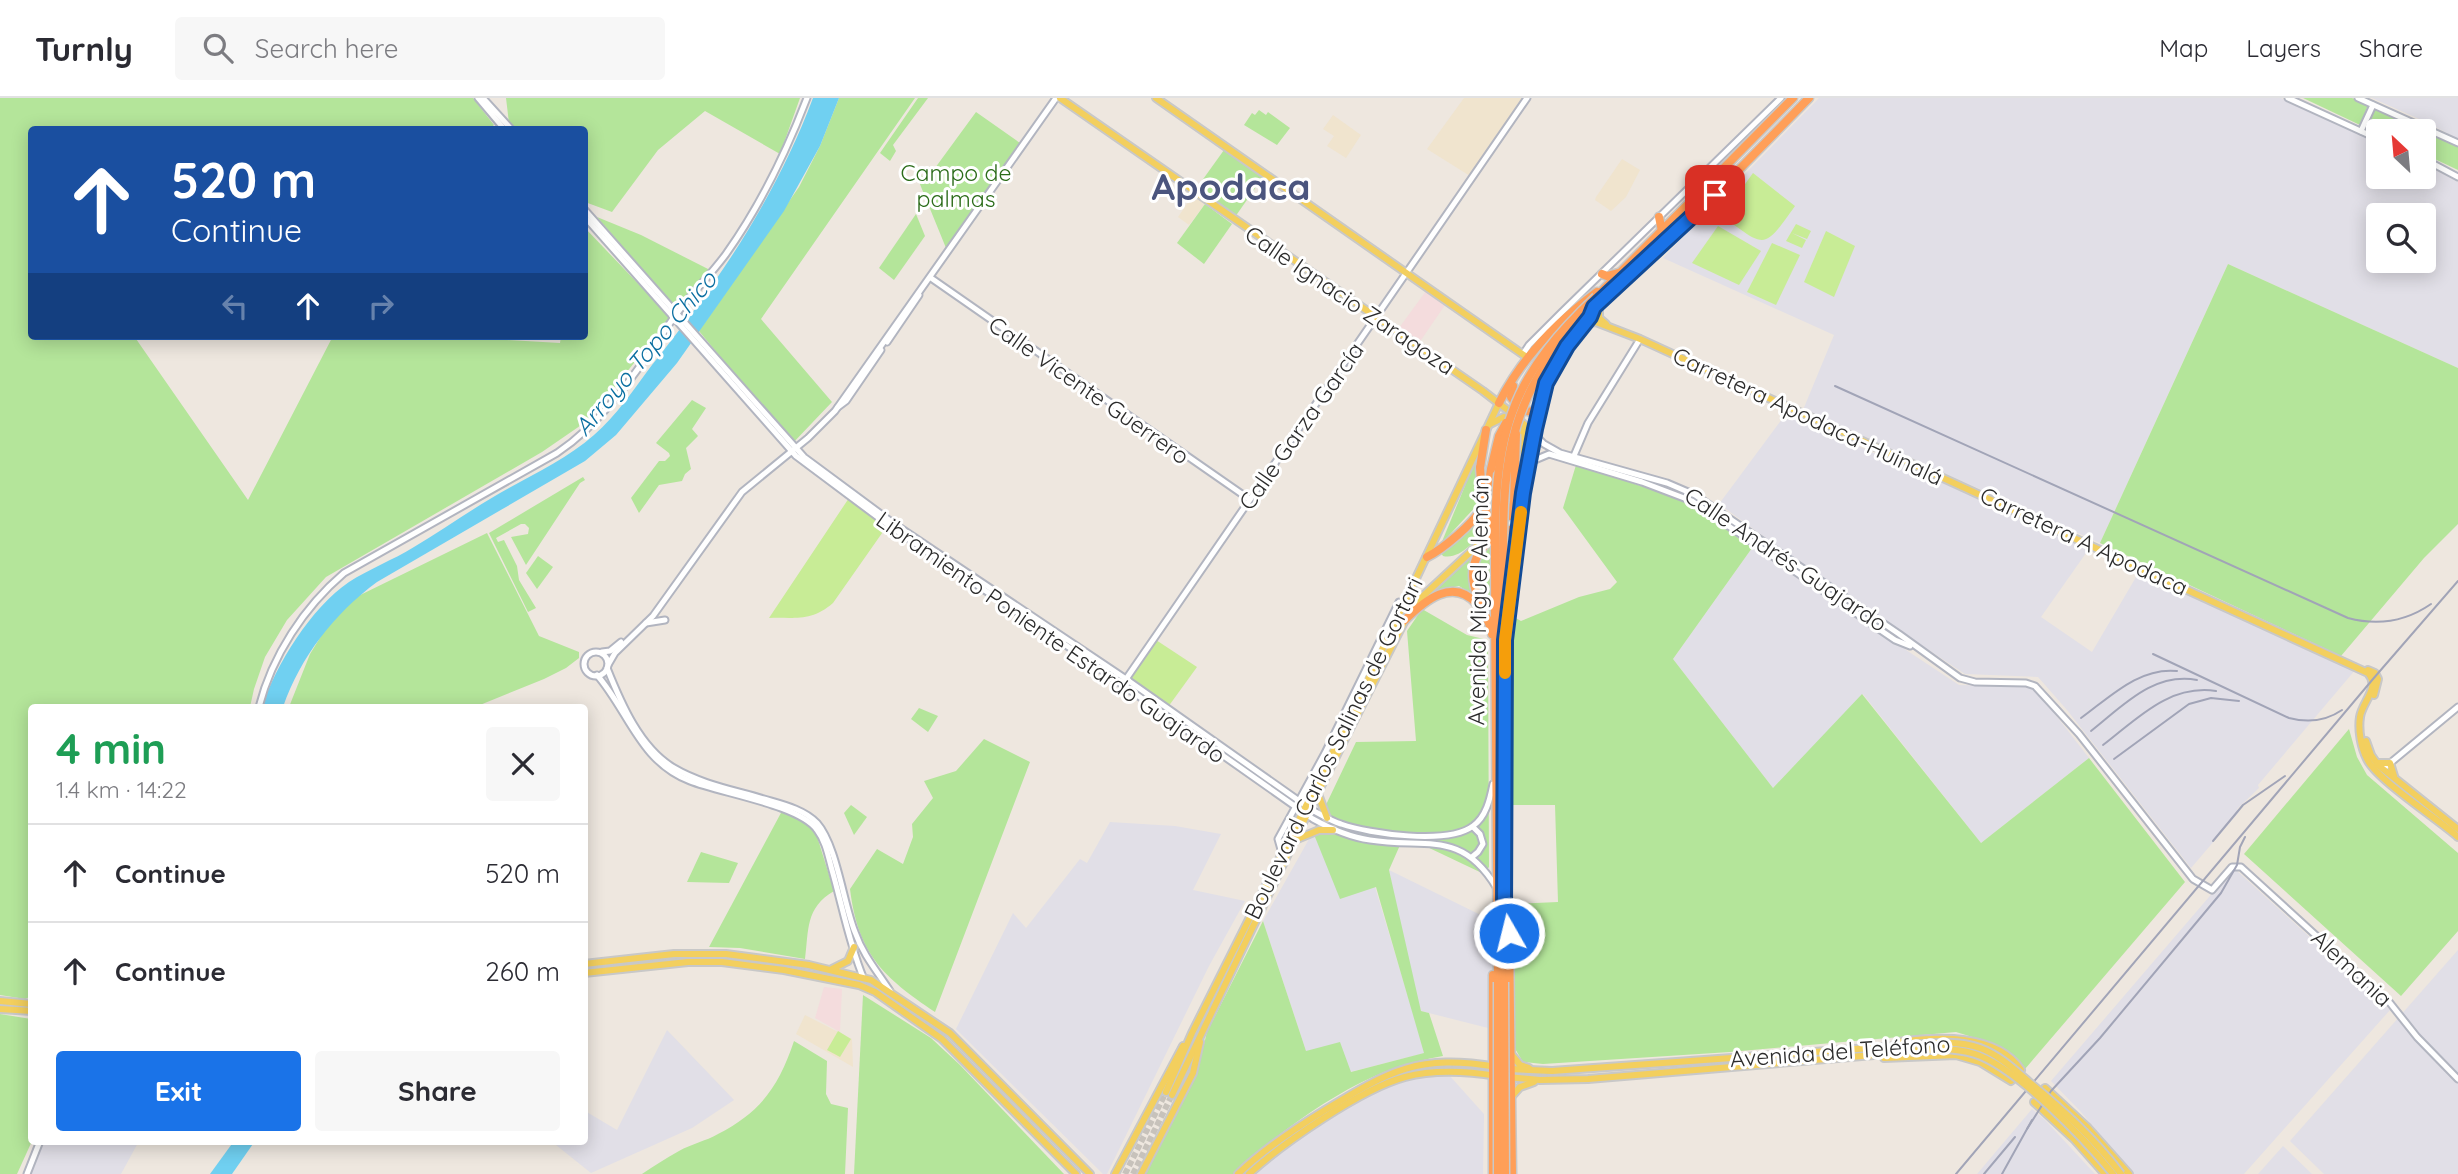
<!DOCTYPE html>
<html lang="en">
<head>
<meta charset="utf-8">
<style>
	body { margin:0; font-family:Quicksand,sans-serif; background:#f7f7f7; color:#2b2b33; height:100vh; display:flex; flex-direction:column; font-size:26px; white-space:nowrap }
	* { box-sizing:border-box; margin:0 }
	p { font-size:23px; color:#7c7c81 }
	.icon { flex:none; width:38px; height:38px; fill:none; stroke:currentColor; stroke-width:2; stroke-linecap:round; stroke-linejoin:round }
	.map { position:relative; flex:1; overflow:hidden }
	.side { position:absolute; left:28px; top:606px; width:560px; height:441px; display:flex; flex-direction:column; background:#fff; border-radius:7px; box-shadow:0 4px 18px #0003 }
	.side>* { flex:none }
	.guide { position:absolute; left:28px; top:28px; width:560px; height:214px; border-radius:7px; box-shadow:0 4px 18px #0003; background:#1a4fa0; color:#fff; overflow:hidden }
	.needle { width:46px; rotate:334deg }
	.buttons { position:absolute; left:2366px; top:21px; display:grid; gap:14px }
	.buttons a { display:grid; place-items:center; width:70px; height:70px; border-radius:7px; background:#fff; box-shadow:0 4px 18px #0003; font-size:35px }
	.pin { position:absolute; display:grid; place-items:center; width:60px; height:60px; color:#fff; margin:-30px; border-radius:14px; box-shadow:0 4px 10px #0006 }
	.me { position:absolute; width:77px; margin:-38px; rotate:352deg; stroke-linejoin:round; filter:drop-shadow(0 0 5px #0008) }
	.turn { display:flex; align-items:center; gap:24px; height:147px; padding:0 28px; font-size:32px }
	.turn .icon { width:91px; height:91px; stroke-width:2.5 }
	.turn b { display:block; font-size:49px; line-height:60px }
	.lanes { display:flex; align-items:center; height:66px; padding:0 28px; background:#0003; justify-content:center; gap:35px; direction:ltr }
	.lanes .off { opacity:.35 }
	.round { display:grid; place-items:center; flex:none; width:74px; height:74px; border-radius:7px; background:#f7f7f7 }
	.headline { display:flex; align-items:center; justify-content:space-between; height:119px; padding:0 28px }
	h1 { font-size:42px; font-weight:700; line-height:52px; color:#1e9e55 }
	.action { display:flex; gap:14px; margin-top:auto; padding:14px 28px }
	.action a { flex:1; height:80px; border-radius:7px; background:#1a73e8; color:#fff; font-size:28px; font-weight:700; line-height:80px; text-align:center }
	.action a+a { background:#f7f7f7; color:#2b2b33 }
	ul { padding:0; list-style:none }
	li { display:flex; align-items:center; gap:21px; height:98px; padding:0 28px; border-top:2px solid #e1e1e2 }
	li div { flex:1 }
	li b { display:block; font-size:26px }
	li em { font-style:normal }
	header { display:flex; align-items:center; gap:42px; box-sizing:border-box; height:98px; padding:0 35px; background:#fff; border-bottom:2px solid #e1e1e2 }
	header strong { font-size:33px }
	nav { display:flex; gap:38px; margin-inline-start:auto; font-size:24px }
	.search { width:490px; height:63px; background:#f7f7f7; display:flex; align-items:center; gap:18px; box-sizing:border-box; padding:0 24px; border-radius:7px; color:#7c7c81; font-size:26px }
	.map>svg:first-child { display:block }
	.industrial { fill:#e1dfe7; fill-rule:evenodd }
	.education { fill:#f0e4ce }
	.medical { fill:#f4dcdd }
	.green { fill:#b4e59a }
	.pitch { fill:#c8ec96 }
	.water { fill:#70d0f1 }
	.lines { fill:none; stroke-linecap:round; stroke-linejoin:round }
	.primary-tunnel { stroke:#c7c2bb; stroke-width:6; stroke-dasharray:6 3; stroke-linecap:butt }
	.secondary-casing { stroke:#b2b5c0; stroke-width:9 }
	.primary-casing { stroke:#c8c8c8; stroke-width:10 }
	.highway-casing { stroke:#c8c8c8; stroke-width:11 }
	.secondary { stroke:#fff; stroke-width:5 }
	.primary { stroke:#f3cf5e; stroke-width:6 }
	.highway { stroke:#ff9f58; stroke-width:8 }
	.rail { stroke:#a1a4b7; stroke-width:2 }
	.primary-bridge-casing { stroke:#c8c8c8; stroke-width:10; stroke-linecap:butt }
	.highway-bridge-casing { stroke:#c8c8c8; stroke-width:11; stroke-linecap:butt }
	.primary-bridge { stroke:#f3cf5e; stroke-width:6 }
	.highway-bridge { stroke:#ff9f58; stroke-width:8 }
	.route-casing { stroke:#114b97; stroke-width:18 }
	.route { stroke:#1a73e8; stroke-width:12 }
	.slow { stroke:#f59e0b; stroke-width:12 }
	.labels { text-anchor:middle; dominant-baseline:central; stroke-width:6; stroke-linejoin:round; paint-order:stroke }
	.park-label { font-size:23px; fill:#2b6c19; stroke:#fff }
	.street-label { font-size:23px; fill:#2c2c2c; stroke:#fff }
	.water-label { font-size:24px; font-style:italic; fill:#0b6fa1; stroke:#fff }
	.town-label { font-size:37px; font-weight:bold; fill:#4b557e; stroke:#fff }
</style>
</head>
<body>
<header>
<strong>Turnly</strong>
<div class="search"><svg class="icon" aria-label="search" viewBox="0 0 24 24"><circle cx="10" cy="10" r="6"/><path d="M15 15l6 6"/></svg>Search here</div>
<nav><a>Map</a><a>Layers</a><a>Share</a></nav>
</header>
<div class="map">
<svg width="2458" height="1076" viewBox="0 0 2458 1076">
	<rect width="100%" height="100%" fill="#eee7df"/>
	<g class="industrial">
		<path d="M1819,0H2281L2378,45V79H2424V66L2458,84V270L2228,166L2100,445L1803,312L1834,237L1663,160ZM2378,117H2424V163H2378Z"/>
		<polygon points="2372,0 2458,0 2458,41 2428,25"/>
		<polygon points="1785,317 2091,448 2041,519 2092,554 2139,474 2356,571 2258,687 2259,690 2237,711 2239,714 2191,770 2067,612 2038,579 1965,576 1842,495 1719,406"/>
		<polygon points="1752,450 1959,587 2029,589 2037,593 2089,660 1981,745 1863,596 1773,690 1673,561"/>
		<polygon points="1110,724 1175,728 1221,736 1193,792 1245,803 1209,868 1107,1076 1103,1076 956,931 1013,815 1026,830 1080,761 1087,765"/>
		<polygon points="1313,734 1375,789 1425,955 1350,974 1306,953 1263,823"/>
		<polygon points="1389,772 1493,823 1492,931 1421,913 1407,865"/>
		<polygon points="2236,772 2390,912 2244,1076 2133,1076 2081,1014 2051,983 2227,778"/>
		<polygon points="2458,852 2458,1076 2324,1076 2290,1043"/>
		<polygon points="667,932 734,1002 692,1030 591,1075 551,1043 584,1043 585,1013 617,1032"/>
		<polygon points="1449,977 1484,1016 1483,1076 1251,1076 1292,1045 1381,990 1417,979"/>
		<polygon points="2032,1011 2045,1022 2095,1076 1977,1076"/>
		<polygon points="45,1043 139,1043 121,1076 30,1076 41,1046"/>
		<polygon points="2283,1048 2312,1076 2258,1076"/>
	</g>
	<g class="education">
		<polygon points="1464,0 1523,0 1470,78 1427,51"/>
		<polygon points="1333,17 1361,37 1346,60 1327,48 1334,38 1323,31"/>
		<polygon points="1622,61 1640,72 1626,99 1611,113 1595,102 1596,99"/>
		<polygon points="1193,97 1205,106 1189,127 1178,119"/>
		<polygon points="805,917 852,941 853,969 796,936"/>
	</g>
	<g class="medical">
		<polygon points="1426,193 1445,207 1419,245 1399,230"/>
		<polygon points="824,889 842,891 840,934 815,920"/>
	</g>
	<g class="green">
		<polygon points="0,0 473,0 494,27 488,32 32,32 32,238 134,238 248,402 333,238 497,238 507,242 560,245 561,238 584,238 585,130 670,219 590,321 542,354 326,479 287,522 265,559 254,591 250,609 32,609 32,898 25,901 0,897"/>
		<polygon points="506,0 800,0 780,56 705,13 658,52 612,114 585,104 584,32 516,31 509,25"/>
		<polygon points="839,0 915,0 761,221 832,304 792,346 699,233 799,89 820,48"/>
		<polygon points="918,0 928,0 893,47 896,53 890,63 880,55"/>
		<polygon points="2303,0 2352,0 2368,7 2360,27"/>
		<polygon points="2375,11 2458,48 2458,72 2424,56 2424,33 2378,35 2367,30"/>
		<polygon points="1259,12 1266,17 1268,14 1290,30 1277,47 1244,27 1252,15 1255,17"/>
		<polygon points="976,14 1020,45 946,150 915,74 927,81"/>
		<polygon points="1224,52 1263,79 1235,119 1196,91"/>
		<polygon points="1205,106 1232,126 1204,166 1177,145"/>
		<polygon points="916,116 925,138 894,182 879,170"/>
		<polygon points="597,119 641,137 710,172 676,211"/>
		<polygon points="2228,166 2458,270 2458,426 2424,460 2341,558 2100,445"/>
		<polygon points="692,302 706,310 692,331 698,338 686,350 691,371 685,376 682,383 659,387 639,415 631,400 659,363 665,363 670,358 669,355 656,345"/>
		<polygon points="1476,361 1479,405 1441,446"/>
		<polygon points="1576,367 1675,399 1698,411 1752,450 1673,561 1773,690 1862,596 1981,745 2089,660 2185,784 2025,971 2012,958 1992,945 1956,934 1730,954 1543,966 1523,964 1511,944 1511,806 1558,804 1555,707 1512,707 1512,518 1521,523 1579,499 1610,491 1617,484 1563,410"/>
		<polygon points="583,379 585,382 580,385 526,467 511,439 528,436 529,430 525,426 521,426 496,440 498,444 504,442 517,468 519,482 536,510 528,514 489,435"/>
		<path d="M1484,412L1487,431C1475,442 1460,462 1443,458L1441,455Z"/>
		<polygon points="487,435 539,538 579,554 579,560 566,570 544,581 475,609 289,609 310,556 331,522 350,502"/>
		<polygon points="1492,445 1492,513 1476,487 1478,465"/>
		<path d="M1479,450C1469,467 1465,478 1474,497L1459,488L1432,494Z"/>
		<polygon points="538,458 553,469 537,491 526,475"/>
		<path d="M1422,511L1467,537L1488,542L1489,769L1484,776L1404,738L1389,772L1421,913L1429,915L1443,958C1427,961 1411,964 1395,970C1340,989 1276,1036 1233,1076H1144L1198,970L1207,934L1263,823L1306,953L1340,944L1351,974L1424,955L1376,789L1340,801L1313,734L1356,644L1416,643L1407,533Z"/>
		<polygon points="919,610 938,618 928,634 911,621"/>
		<polygon points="2349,631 2357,659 2367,677 2458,755 2458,833 2401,898 2244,756"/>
		<path d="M984,641L1030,664L935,914C883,879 858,856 850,791L877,751L903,766L913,739L912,726L933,700L924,683L956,673Z"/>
		<polygon points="851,707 867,719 854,737 844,715"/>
		<path d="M782,713L804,722L816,735L834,793C805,810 809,832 805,861L740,850L709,849Z"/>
		<polygon points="701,754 738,765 729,785 687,784"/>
		<polygon points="863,897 931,940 960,967 1064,1076 854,1076"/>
		<polygon points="0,916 31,921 32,1043 17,1076 0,1076"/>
		<path d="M794,943L827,963L826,996L831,1006L848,1010L845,1076H642C654,1068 666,1060 679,1053C691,1046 706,1043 718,1036C761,1014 779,988 794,943Z"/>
	</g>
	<g class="pitch">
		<path d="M1753,75L1795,108C1763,153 1766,150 1722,118Z"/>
		<polygon points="1796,126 1811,133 1807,141 1792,135 1806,142 1802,150 1786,143"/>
		<polygon points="1718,128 1761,153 1739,187 1692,165"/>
		<polygon points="1826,133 1855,148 1834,199 1804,184"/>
		<polygon points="1772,145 1800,157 1776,207 1747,194"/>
		<path d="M849,400L887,428L833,505C811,524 796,519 769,520Z"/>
		<polygon points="1156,542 1197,569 1168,609 1128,581"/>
		<polygon points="838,933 851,941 840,959 827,952"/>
	</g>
	<g class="water">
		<path d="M813,0H839L820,48L784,113L677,265L616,337L585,363L377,484C334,516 301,558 283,609H262C276,566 311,510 349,484C369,471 393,462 414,449C446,430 476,408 509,390C538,374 569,359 594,337C617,317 634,291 652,267C717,186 776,99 813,0Z"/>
		<polygon points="234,1043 255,1043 232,1076 210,1076"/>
	</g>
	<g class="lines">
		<g class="primary-tunnel">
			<polyline points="1125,1076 1166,994"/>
			<polyline points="1133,1076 1172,997"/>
		</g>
		<defs>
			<g id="secondary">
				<polyline points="478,0 505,32"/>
				<polyline points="483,0 512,32"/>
				<polyline points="2288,0 2378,41"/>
				<polyline points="2358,0 2458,45"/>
				<polyline points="2361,33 2373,7"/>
				<polyline points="2424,61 2458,79"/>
				<path d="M584,111L804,359L893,425L1126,581L1312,712C1322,717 1331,723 1341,726C1370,736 1448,747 1473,728C1486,719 1490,701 1493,686"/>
				<path d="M584,118L796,358L891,429L1076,554L1313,721C1331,731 1349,739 1370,742C1425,751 1461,731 1496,789"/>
				<polyline points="931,180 1249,401"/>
				<polyline points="887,244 919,197"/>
				<polyline points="1523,256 1529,247 1561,215 1781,0"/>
				<polyline points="838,309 846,303 881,252"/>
				<polyline points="1534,336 1544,346 1560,355 1667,385 1695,397 1899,536 1960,580 1975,584 2026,585 2035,588 2079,636 2193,781 2212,792 2232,769 2241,769 2390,905 2417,939 2458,981"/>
				<polyline points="1573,360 1588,325 1640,241"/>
				<polyline points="1530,364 1549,356 1642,384 1692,403 1895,542 1910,548"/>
				<polyline points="646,525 665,522"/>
				<polyline points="602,554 610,553 621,544"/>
				<circle cx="596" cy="566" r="12"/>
				<polyline points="608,567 615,555 653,518 742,394 808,340 835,313 1056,0"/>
				<path d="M607,570C621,605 640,650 674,670C701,686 734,692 764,701C781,706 804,711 817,725C837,748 843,804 855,834C863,857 877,873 890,893"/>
				<path d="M597,577C629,614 640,664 690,683C720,695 800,707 817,732C826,744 828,758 832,772C842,807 849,845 863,879"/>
				<polyline points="1124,584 1527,0"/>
				<path d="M259,609C272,558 304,509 344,475L557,355C606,322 639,270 672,222C688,199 709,179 726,156C760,108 786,55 807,0"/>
				<polyline points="2383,671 2458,609"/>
				<polyline points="1282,755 1278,741 1325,655 1399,504"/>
				<polyline points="1472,759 1478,754 1483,746 1480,736 1473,729"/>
				<polyline points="27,1076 40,1043"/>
			</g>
			<g id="primary">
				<path d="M1060,0L1483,293L1514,317L1534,336C1529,362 1529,397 1511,417"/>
				<polyline points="1156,0 1528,260"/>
				<polyline points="1599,204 1599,220 1606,226"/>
				<path d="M1583,229L1589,225L1596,224L1640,241L2368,575C2381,589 2362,604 2360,619C2358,632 2361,649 2367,661C2377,682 2438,721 2458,739"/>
				<path d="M1490,326L1504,319C1539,333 1517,350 1525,375"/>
				<polyline points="2368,572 2375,575 2378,581 2374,597"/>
				<polyline points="2366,643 2371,657 2378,667 2458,731"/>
				<polyline points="2377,665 2390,665 2394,678"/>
				<polyline points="1318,696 1327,720"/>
				<polyline points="1295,742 1319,732 1333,732"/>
				<polyline points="584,866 674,856 726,856 809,867 871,882 950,935 1090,1076"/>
				<polyline points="832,871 848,863 854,849"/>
				<polyline points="584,875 688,864 722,864 784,872 859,887 875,894 942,941 1076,1076"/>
				<polyline points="0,903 32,906"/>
				<polyline points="0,911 32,913"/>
				<polyline points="1511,956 1520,967 1529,970"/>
				<path d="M1884,960L1956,957L1980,964L2011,983L2021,972C1996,935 1937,939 1899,944"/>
				<polyline points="1508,971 1552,973 1911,947"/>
				<polyline points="1507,979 1540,982 1588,981 1910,954"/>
				<polyline points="2045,990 2088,1030 2129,1076"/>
				<polyline points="1166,994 1192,935 1347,626 1499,305"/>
				<polyline points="1172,997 1310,710 1405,522 1422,499 1492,434"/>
				<polyline points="1512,998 1520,989 1534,984"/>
				<polyline points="2034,1004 2074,1041 2105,1076"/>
				<polyline points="1115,1076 1183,948"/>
				<polyline points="1141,1076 1193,975 1200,944"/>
				<path d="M1238,1076C1264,1051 1294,1031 1325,1012C1391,972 1418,956 1497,969"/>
				<path d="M1249,1076C1283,1045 1361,991 1405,979C1435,971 1466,973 1497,978"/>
			</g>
			<g id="highway">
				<polyline points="1659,119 1662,133"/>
				<polyline points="1602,176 1607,178 1618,175"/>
				<polyline points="1596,199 1793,0"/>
				<polyline points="1583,220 1676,136 1809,0"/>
				<polyline points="1513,288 1511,299 1520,311 1531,314 1540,307"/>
				<path d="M1499,305C1521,261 1558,223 1597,194"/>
				<polyline points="1534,336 1549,278 1567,248 1592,215"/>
				<polyline points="1480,370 1486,332"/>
				<polyline points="1510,418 1514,403"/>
				<path d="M1427,459C1443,451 1473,426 1482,410C1488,398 1489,384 1491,371"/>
				<path d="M1480,504C1466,474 1473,451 1502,433L1510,432L1517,443"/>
				<polyline points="1503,512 1506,661 1504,884"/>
				<polyline points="1495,513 1498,884"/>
				<path d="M1405,522C1425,502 1453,479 1477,506C1485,515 1490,524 1492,536"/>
				<polyline points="1507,525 1523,395"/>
				<polyline points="1509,834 1512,1076"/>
				<polyline points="1493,1076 1493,877"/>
			</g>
		</defs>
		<use href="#secondary" class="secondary-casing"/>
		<use href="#primary" class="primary-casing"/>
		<use href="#highway" class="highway-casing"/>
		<use href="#secondary" class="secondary"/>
		<use href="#primary" class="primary"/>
		<use href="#highway" class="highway"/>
		<g class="rail">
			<path d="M1835,288L2348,520C2378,528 2405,524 2431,506"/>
			<path d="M2153,556L2289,620C2308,625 2326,623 2342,612"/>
			<path d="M2081,620C2110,599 2139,569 2177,573"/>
			<path d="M2091,633C2123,608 2153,574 2197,582"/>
			<path d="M2103,647C2137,621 2169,586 2216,593"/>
			<polyline points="2114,661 2189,606 2211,600 2239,603"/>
			<polyline points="2213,743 2243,707 2285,678"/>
			<polyline points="2027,1031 2051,993 2100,940 2221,795 2237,767 2240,749 2245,739"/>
			<polyline points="1956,1076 2373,581 2458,483"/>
			<polyline points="1984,1076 2015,1039"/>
			<polyline points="2002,1076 2032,1022"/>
		</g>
		<defs>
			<g id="primary-bridge">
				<path d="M1911,947C1935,945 1957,942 1980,950C1999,957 2014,971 2029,984C2063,1012 2094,1040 2121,1076"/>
				<path d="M1910,954C1932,951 1953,949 1975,956C2016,969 2085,1041 2113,1076"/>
			</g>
			<g id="highway-bridge">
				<polyline points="1480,370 1482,395 1493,443"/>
				<polyline points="1491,371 1499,338 1506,325"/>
				<polyline points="1514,403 1516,336"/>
				<path d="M1503,512C1504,391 1493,314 1583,220"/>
				<path d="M1495,513C1496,450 1490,374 1512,315C1528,269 1561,232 1596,199"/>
				<polyline points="1498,884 1498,1076"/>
				<polyline points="1504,884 1505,1076"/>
			</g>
		</defs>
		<use href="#primary-bridge" class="primary-bridge-casing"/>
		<use href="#highway-bridge" class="highway-bridge-casing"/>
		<use href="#primary-bridge" class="primary-bridge"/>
		<use href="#highway-bridge" class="highway-bridge"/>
	</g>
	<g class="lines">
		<defs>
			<polyline id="route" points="1509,835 1504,817 1505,542 1523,395 1535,331 1546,285 1567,248 1590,219 1594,209 1715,97"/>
		</defs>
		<use href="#route" class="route-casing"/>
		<use href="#route" class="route"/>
		<polyline class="slow" points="1505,575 1505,542 1521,414"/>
	</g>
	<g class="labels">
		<g class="park-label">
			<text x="956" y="74">Campo de<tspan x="956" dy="26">palmas</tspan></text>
		</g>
		<g class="street-label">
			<text transform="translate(1350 202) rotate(34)">Calle Ignacio Zaragoza</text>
			<text transform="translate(1089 292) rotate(35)">Calle Vicente Guerrero</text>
			<text transform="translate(1808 318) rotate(25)">Carretera Apodaca-Huinalá</text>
			<text transform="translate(1301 328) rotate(-55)">Calle Garza García</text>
			<text transform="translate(2084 443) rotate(25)">Carretera A Apodaca</text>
			<text transform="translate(1786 461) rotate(34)">Calle Andrés Guajardo</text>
			<text transform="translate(1478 503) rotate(-89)">Avenida Miguel Alemán</text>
			<text transform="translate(1051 539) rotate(35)">Libramiento Poniente Estardo Guajardo</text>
			<text transform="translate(1333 650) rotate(-64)">Boulevard Carlos Salinas de Gortari</text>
			<text transform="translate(2352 870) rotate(43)">Alemania</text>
			<text transform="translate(1840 953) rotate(-4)">Avenida del Teléfono</text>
		</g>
		<g class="water-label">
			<text transform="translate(645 255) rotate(-50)">Arroyo Topo Chico</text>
		</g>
		<g class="town-label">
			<text x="1231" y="88">Apodaca</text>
		</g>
	</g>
</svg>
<div class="buttons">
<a><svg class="needle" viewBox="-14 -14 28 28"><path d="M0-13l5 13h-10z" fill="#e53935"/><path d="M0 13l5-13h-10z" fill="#7c7c81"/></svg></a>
<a><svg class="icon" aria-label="search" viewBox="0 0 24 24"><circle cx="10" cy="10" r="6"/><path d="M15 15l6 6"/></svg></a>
</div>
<div class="pin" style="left:1715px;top:97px;background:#d93025"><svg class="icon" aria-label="arrive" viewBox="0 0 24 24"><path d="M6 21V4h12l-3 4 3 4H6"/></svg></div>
<svg class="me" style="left:1509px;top:835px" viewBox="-20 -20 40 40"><circle r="17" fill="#1a73e8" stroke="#fff" stroke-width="3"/><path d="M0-11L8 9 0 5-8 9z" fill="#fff"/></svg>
<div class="guide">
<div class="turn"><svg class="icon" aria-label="ahead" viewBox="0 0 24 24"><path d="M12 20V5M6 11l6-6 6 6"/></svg><div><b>520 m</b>Continue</div></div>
<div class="lanes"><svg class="icon off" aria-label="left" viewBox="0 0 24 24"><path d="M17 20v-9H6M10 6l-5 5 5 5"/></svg><svg class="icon" aria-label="ahead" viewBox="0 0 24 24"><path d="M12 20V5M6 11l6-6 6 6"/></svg><svg class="icon off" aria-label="right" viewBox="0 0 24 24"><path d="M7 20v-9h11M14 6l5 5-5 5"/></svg></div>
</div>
<section class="side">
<div class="headline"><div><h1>4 min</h1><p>1.4 km · 14:22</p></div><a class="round"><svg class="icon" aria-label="close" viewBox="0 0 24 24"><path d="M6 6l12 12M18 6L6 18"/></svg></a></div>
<ul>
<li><svg class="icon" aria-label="ahead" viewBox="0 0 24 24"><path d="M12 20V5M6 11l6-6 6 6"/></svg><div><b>Continue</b></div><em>520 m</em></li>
<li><svg class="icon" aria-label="ahead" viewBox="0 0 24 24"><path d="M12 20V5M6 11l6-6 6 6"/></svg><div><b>Continue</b></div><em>260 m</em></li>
</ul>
<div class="action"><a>Exit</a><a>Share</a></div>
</section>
</div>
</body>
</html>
